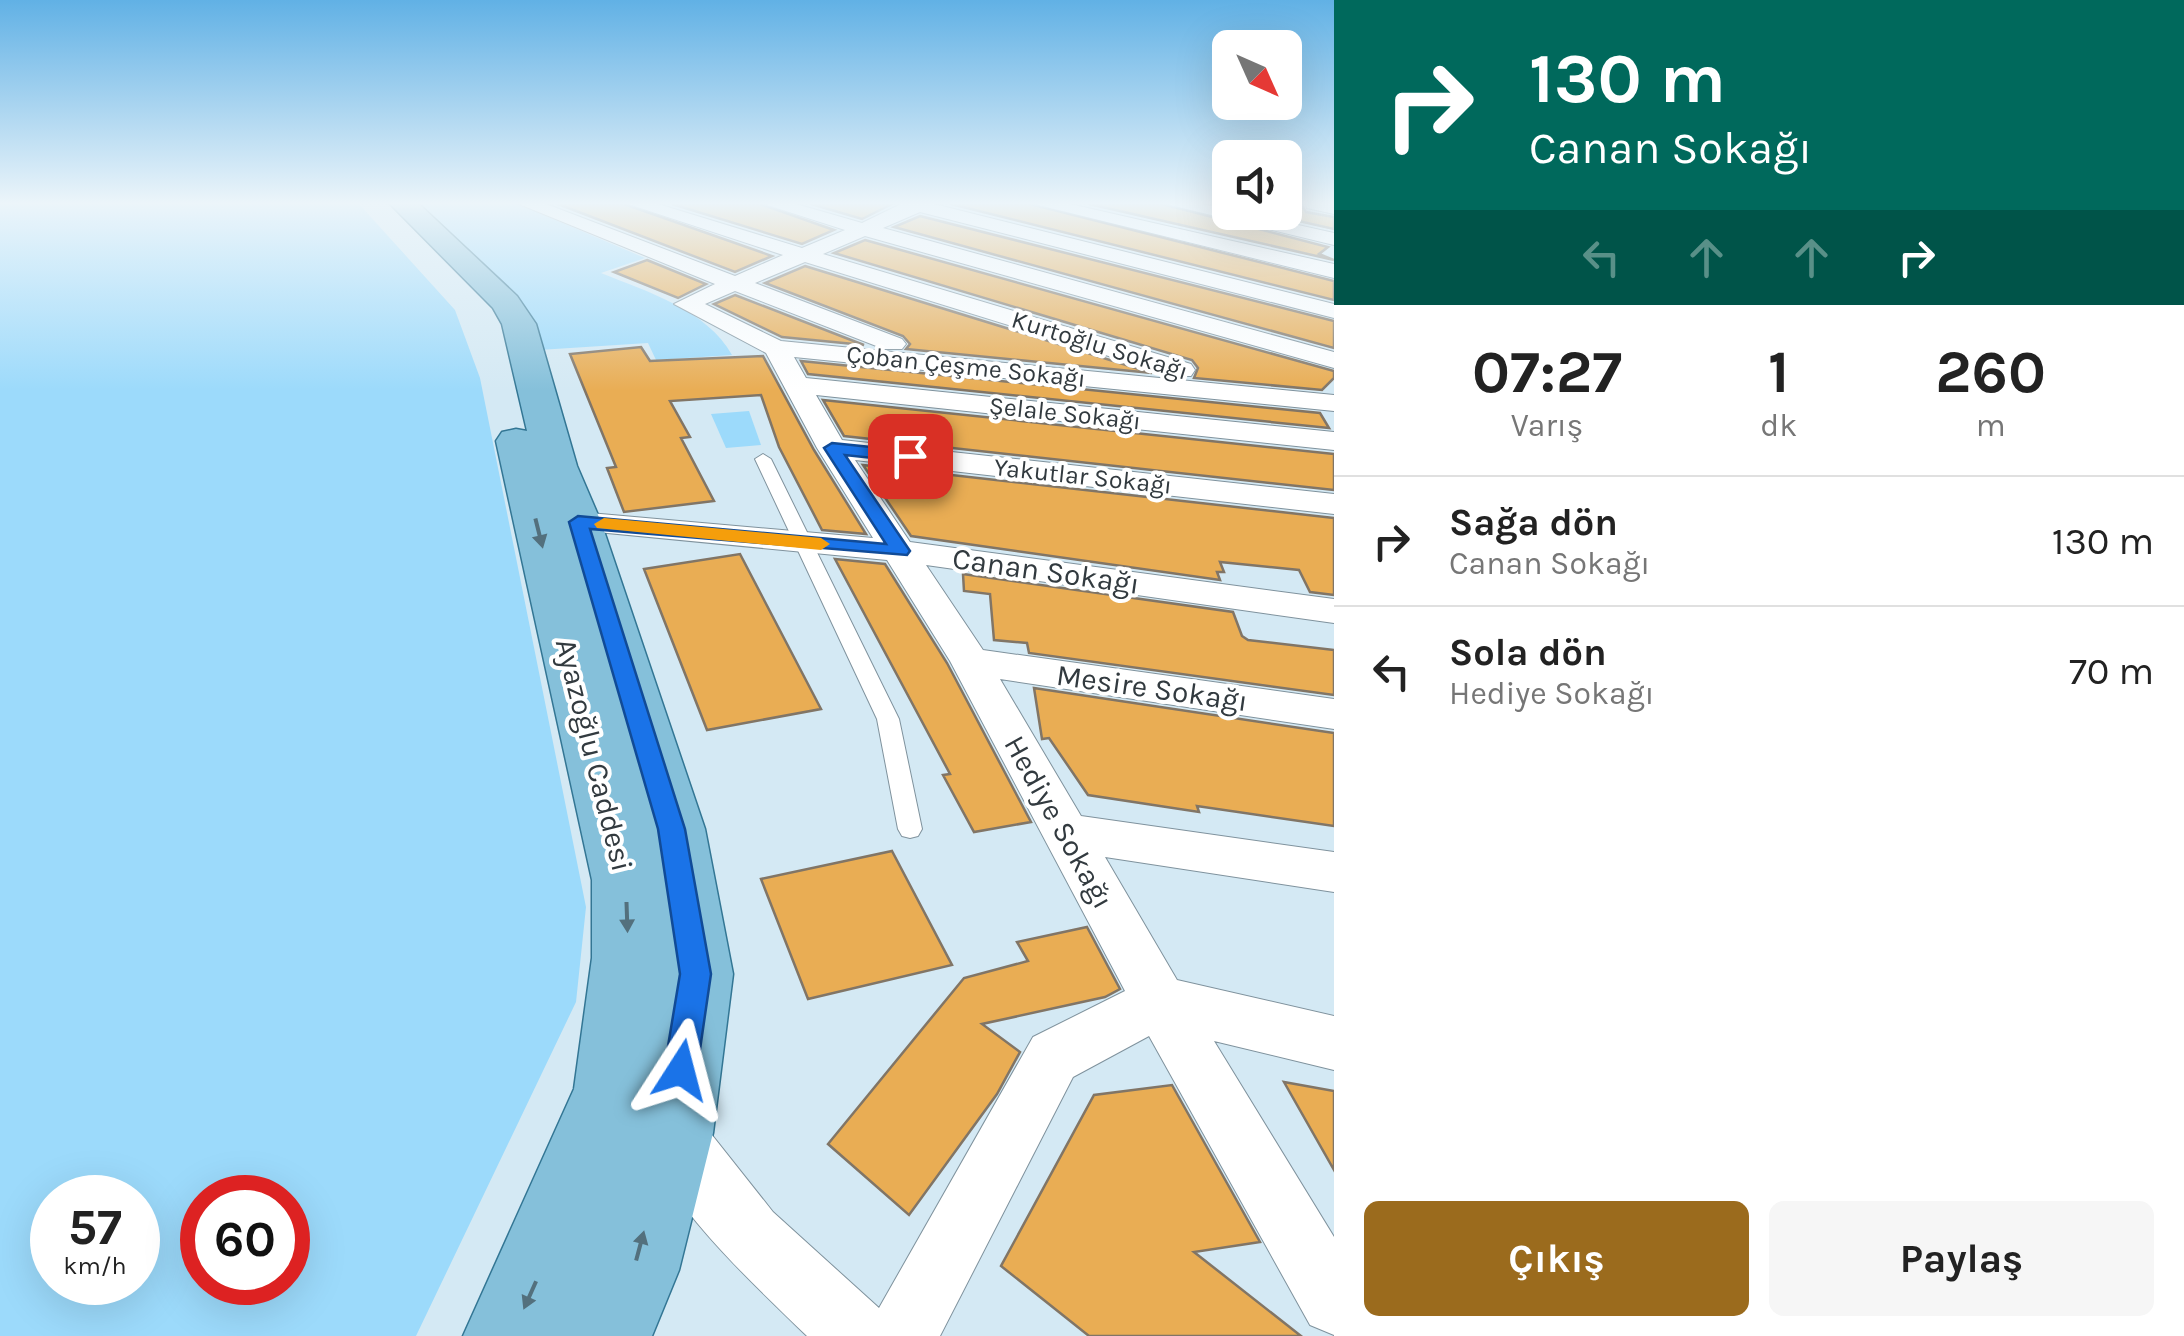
<!DOCTYPE html>
<html lang="tr">
<head>
<meta charset="utf-8">
<style>
	body { margin:0; font-family:Karla,sans-serif; background:#f6f6f6; color:#222; height:100vh; display:flex; flex-direction:column; font-size:38px; white-space:nowrap }
	* { box-sizing:border-box; margin:0 }
	p { font-size:32px; color:#767676 }
	.icon { flex:none; width:55px; height:55px; fill:none; stroke:currentColor; stroke-width:2; stroke-linecap:round; stroke-linejoin:round }
	.map { position:relative; flex:1; overflow:hidden }
	.details { display:flex; flex-direction:column; background:#fff; width:850px }
	.details>* { flex:none }
	.hud { background:#00695c; color:#fff; overflow:hidden }
	.needle { width:65px; rotate:135deg }
	.fabs { position:absolute; left:1212px; top:30px; display:grid; gap:20px }
	.fabs a { display:grid; place-items:center; width:90px; height:90px; border-radius:15px; background:#fff; box-shadow:0 10px 40px #0002; font-size:50px }
	.speed { position:absolute; left:30px; top:1175px; display:flex; gap:20px; font-size:50px; font-weight:700; text-align:center }
	.speed>* { display:grid; place-content:center; width:130px; height:130px; border-radius:50%; background:#fff; box-shadow:0 10px 40px #0002; line-height:1 }
	.speed small { font-size:25px; font-weight:400 }
	.speed .limit { border:15px solid #d22; background:#fff; color:#111 }
	.pin { position:absolute; display:grid; place-items:center; width:85px; height:85px; color:#fff; margin:-42px; border-radius:20px; box-shadow:0 5px 15px #0006 }
	.me { position:absolute; width:110px; margin:-55px; rotate:9deg; stroke-linejoin:round; filter:drop-shadow(0 0 8px #0008) }
	.turn { display:flex; align-items:center; gap:35px; height:210px; padding:0 30px; font-size:45px }
	.turn .icon { width:130px; height:130px; stroke-width:2.5 }
	.turn b { display:block; font-size:70px; line-height:85px }
	.lanes { display:flex; align-items:center; height:95px; padding:0 30px; background:#0003; justify-content:center; gap:50px; direction:ltr }
	.lanes .off { opacity:.35 }
	.eta { display:flex; justify-content:space-evenly; align-items:center; height:170px; text-align:center }
	.eta b { font-size:60px; font-weight:700; line-height:70px }
	.button { display:flex; gap:20px; margin-top:auto; padding:20px 30px }
	.button a { flex:1; height:115px; border-radius:15px; background:#9b6b1d; color:#fff; font-size:40px; font-weight:700; line-height:115px; text-align:center }
	.button a+a { background:#f6f6f6; color:#222 }
	ul { padding:0; list-style:none }
	li { display:flex; align-items:center; gap:30px; height:130px; padding:0 30px; border-top:2px solid #e0e0e0 }
	li div { flex:1 }
	li b { display:block; font-size:38px }
	li em { font-style:normal }
	main { display:flex; flex:1; min-height:0 }
	.map>svg:first-child { display:block }
	.green { fill:#9cdafb; fill-rule:evenodd }
	.building { fill:#e9ad54; stroke:#817566; stroke-width:2.5 }
	.lines { fill:none; stroke-linecap:round; stroke-linejoin:round }
	.lane-casing { stroke:#7f929d; stroke-width:2 }
	.street-casing { stroke:#7f929d; stroke-width:2 }
	.primary-casing { stroke:#337694; stroke-width:3 }
	.lane { fill:#fff; fill-rule:evenodd }
	.street { fill:#fff; fill-rule:evenodd }
	.primary { fill:#85c0da; fill-rule:evenodd }
	.oneway { fill:#53707d }
	.route { fill:#1a73e8; stroke:#114b97; stroke-width:2.5 }
	.slow { fill:#f59e0b }
	.labels { text-anchor:middle; dominant-baseline:central; stroke-width:8; stroke-linejoin:round; paint-order:stroke }
	.far-street-label { font-size:25px; fill:#323a3f; stroke:#fff }
	.street-label { font-size:30px; fill:#323a3f; stroke:#fff }
</style>
</head>
<body>
<main>
<div class="map">
<svg width="1334" height="1336" viewBox="0 0 1334 1336">
	<rect width="100%" height="100%" fill="#d4e9f4"/>
	<g class="green">
		<path d="M0,204H359L455,310L480,378L586,907L576,1002L416,1336H0ZM52,1198H138V1282H52ZM202,1198H288V1282H202Z"/>
		<path d="M410,204H518L645,258L601,273C648,292 707,310 732,355L656,360L648,343L539,350Z"/>
		<polygon points="749,411 761,445 726,448 711,414"/>
	</g>
	<g class="building">
		<polygon points="558,204 624,204 772,256 735,272"/>
		<polygon points="672,204 760,204 834,230 802,244"/>
		<polygon points="811,204 892,204 862,219"/>
		<polygon points="951,204 1030,204 1334,281 1334,300"/>
		<polygon points="1089,204 1162,204 1328,247 1319,254 1334,260"/>
		<polygon points="1285,204 1301,204 1306,212 1334,217 1334,229 1259,212 1285,212"/>
		<polygon points="920,216 1334,321 1334,348 894,227"/>
		<polygon points="865,240 1334,371 1334,378 1322,390 1194,378 1198,368 1192,360 834,253"/>
		<polygon points="647,260 706,284 678,298 614,272"/>
		<polygon points="805,266 1152,373 906,349 910,344 903,336 765,283"/>
		<polygon points="735,295 864,345 782,337 714,304"/>
		<polygon points="641,347 650,361 763,356 814,450 866,534 822,530 779,447 761,395 670,401 690,437 681,438 714,501 624,512 607,468 616,467 570,354"/>
		<polygon points="801,361 1320,413 1329,428 808,374"/>
		<polygon points="823,400 1334,454 1334,490 844,436"/>
		<polygon points="863,465 1334,518 1334,595 1310,592 1299,570 1220,562 1224,572 1217,572 1220,580 911,536"/>
		<polygon points="740,554 821,709 707,730 644,569"/>
		<polygon points="835,559 885,564 947,663 1031,822 974,832 943,775 950,774"/>
		<polygon points="963,574 1233,612 1242,636 1248,640 1334,650 1334,695 1029,653 1027,643 994,640 990,594 964,591"/>
		<polygon points="1034,688 1334,733 1334,826 1197,806 1199,812 1088,795 1049,738 1042,739"/>
		<polygon points="892,851 952,965 808,999 761,879"/>
		<polygon points="1087,927 1120,989 1105,997 982,1024 1020,1052 997,1094 909,1215 828,1144 964,978 1028,961 1017,942"/>
		<polygon points="1284,1082 1334,1091 1334,1170"/>
		<polygon points="1172,1085 1260,1242 1194,1252 1301,1336 1089,1336 1001,1266 1094,1095"/>
	</g>
	<g class="lines">
		<defs>
			<polygon id="lane" points="763,454 771,459 899,719 922,829 918,836 910,838 902,836 898,829 877,719 755,459"/>
			<g id="street">
				<path d="M519,204H546L735,276L783,255L628,204H658L802,248L845,230L764,204H796L862,223L901,204H934L1334,304V318L920,212L883,228L1334,352V368L865,236L823,254L1191,364L1195,370L1191,376H1173L805,262L755,283L902,339L906,344L902,349H884L735,291L705,304L781,341L1334,395V411L794,357L806,378L1334,432V450L816,395L842,440L1334,494V514L855,460L910,542L1334,599V623L926,565L983,650L1334,699V729L1000,679L1081,816L1334,852V892L1105,857L1177,980L1334,1016V1070L1214,1041L1334,1237V1335L1310,1325L1149,1036L1073,1077L940,1336H807C749,1280 671,1208 640,1133L649,1111L671,1102L693,1111L773,1212L879,1308L1033,1037L1125,991L950,661L887,560L566,529L561,522L566,515L578,512L873,538L817,448L766,353L674,304L715,284Z"/>
				<polygon points="1034,204 1070,204 1334,264 1334,278"/>
				<polygon points="1166,204 1203,204 1334,233 1334,245"/>
				<polygon points="1305,204 1334,204 1334,214 1307,208"/>
			</g>
			<polygon id="primary" points="390,204 419,204 517,296 536,324 577,466 601,522 705,829 733,974 713,1133 679,1270 652,1336 463,1336 574,1089 592,958 592,880 496,441 502,432 516,429 527,431 502,324 493,308"/>
		</defs>
		<use href="#lane" class="lane-casing"/>
		<use href="#street" class="street-casing"/>
		<use href="#primary" class="primary-casing"/>
		<use href="#lane" class="lane"/>
		<use href="#street" class="street"/>
		<use href="#primary" class="primary"/>
	</g>
	<defs><path id="oneway-solid" d="M-6-.8H1V-3.2L6.5 0L1 3.2V.8H-6Z" transform="scale(2.5)"/></defs>
	<g class="oneway">
		<use href="#oneway-solid" transform="translate(539 533) rotate(76)"/>
		<use href="#oneway-solid" transform="translate(627 917) rotate(88)"/>
		<use href="#oneway-solid" transform="translate(640 1246) rotate(-75)"/>
		<use href="#oneway-solid" transform="translate(530 1295) rotate(114)"/>
	</g>
	<linearGradient id="sky" x2="0" y2="1"><stop stop-color="#61b1e5"/><stop offset="0.52" stop-color="#ecf5fa"/><stop offset="1" stop-color="#ecf5fa" stop-opacity="0"/></linearGradient>
	<rect width="1334" height="391" fill="url(#sky)"/>
	<polygon class="route" points="832,443 910,451 918,456 910,462 845,455 910,551 907,555 590,529 685,829 711,974 697,1070 692,1081 681,1086 669,1081 664,1070 680,974 658,829 569,522 578,516 886,544 824,448"/>
	<polygon class="slow" points="604,518 821,538 830,544 821,550 597,528 594,524"/>
	<g class="labels">
		<g class="far-street-label">
			<text transform="translate(1100 345) rotate(17)">Kurtoğlu Sokağı</text>
			<text transform="translate(966 366) rotate(6)">Çoban Çeşme Sokağı</text>
			<text transform="translate(1065 413) rotate(6)">Şelale Sokağı</text>
			<text transform="translate(1083 476) rotate(6)">Yakutlar Sokağı</text>
		</g>
		<g class="street-label">
			<text transform="translate(1046 571) rotate(8)">Canan Sokağı</text>
			<text transform="translate(1152 688) rotate(8)">Mesire Sokağı</text>
			<text transform="translate(594 755) rotate(76)">Ayazoğlu Caddesi</text>
			<text transform="translate(1059 822) rotate(61)">Hediye Sokağı</text>
		</g>
	</g>
</svg>
<div class="fabs">
<a><svg class="needle" viewBox="-14 -14 28 28"><path d="M0-13l5 13h-10z" fill="#e53935"/><path d="M0 13l5-13h-10z" fill="#767676"/></svg></a>
<a><svg class="icon" aria-label="sound" viewBox="0 0 24 24"><path d="M4 9h4l5-4v14l-5-4H4zM17 9q2 3 0 6"/></svg></a>
</div>
<div class="speed"><div>57<small>km/h</small></div><div class="limit">60</div></div>
<div class="pin" style="left:910px;top:456px;background:#d93025"><svg class="icon" aria-label="arrive" viewBox="0 0 24 24"><path d="M6 21V4h12l-3 4 3 4H6"/></svg></div>
<svg class="me" style="left:681px;top:1070px" viewBox="-20 -20 40 40"><path d="M0-17L14 15 0 8-14 15z" fill="#1a73e8" stroke="#fff" stroke-width="4"/></svg>
</div>
<section class="details">
<div class="hud">
<div class="turn"><svg class="icon" aria-label="right" viewBox="0 0 24 24"><path d="M7 20v-9h11M14 6l5 5-5 5"/></svg><div><b>130 m</b>Canan Sokağı</div></div>
<div class="lanes"><svg class="icon off" aria-label="left" viewBox="0 0 24 24"><path d="M17 20v-9H6M10 6l-5 5 5 5"/></svg><svg class="icon off" aria-label="ahead" viewBox="0 0 24 24"><path d="M12 20V5M6 11l6-6 6 6"/></svg><svg class="icon off" aria-label="ahead" viewBox="0 0 24 24"><path d="M12 20V5M6 11l6-6 6 6"/></svg><svg class="icon" aria-label="right" viewBox="0 0 24 24"><path d="M7 20v-9h11M14 6l5 5-5 5"/></svg></div>
</div>
<div class="eta">
<div><b>07:27</b><p>Varış</p></div>
<div><b>1</b><p>dk</p></div>
<div><b>260</b><p>m</p></div>
</div>
<ul>
<li><svg class="icon" aria-label="right" viewBox="0 0 24 24"><path d="M7 20v-9h11M14 6l5 5-5 5"/></svg><div><b>Sağa dön</b><p>Canan Sokağı</p></div><em>130 m</em></li>
<li><svg class="icon" aria-label="left" viewBox="0 0 24 24"><path d="M17 20v-9H6M10 6l-5 5 5 5"/></svg><div><b>Sola dön</b><p>Hediye Sokağı</p></div><em>70 m</em></li>
</ul>
<div class="button"><a>Çıkış</a><a>Paylaş</a></div>
</section>
</main>
</body>
</html>
